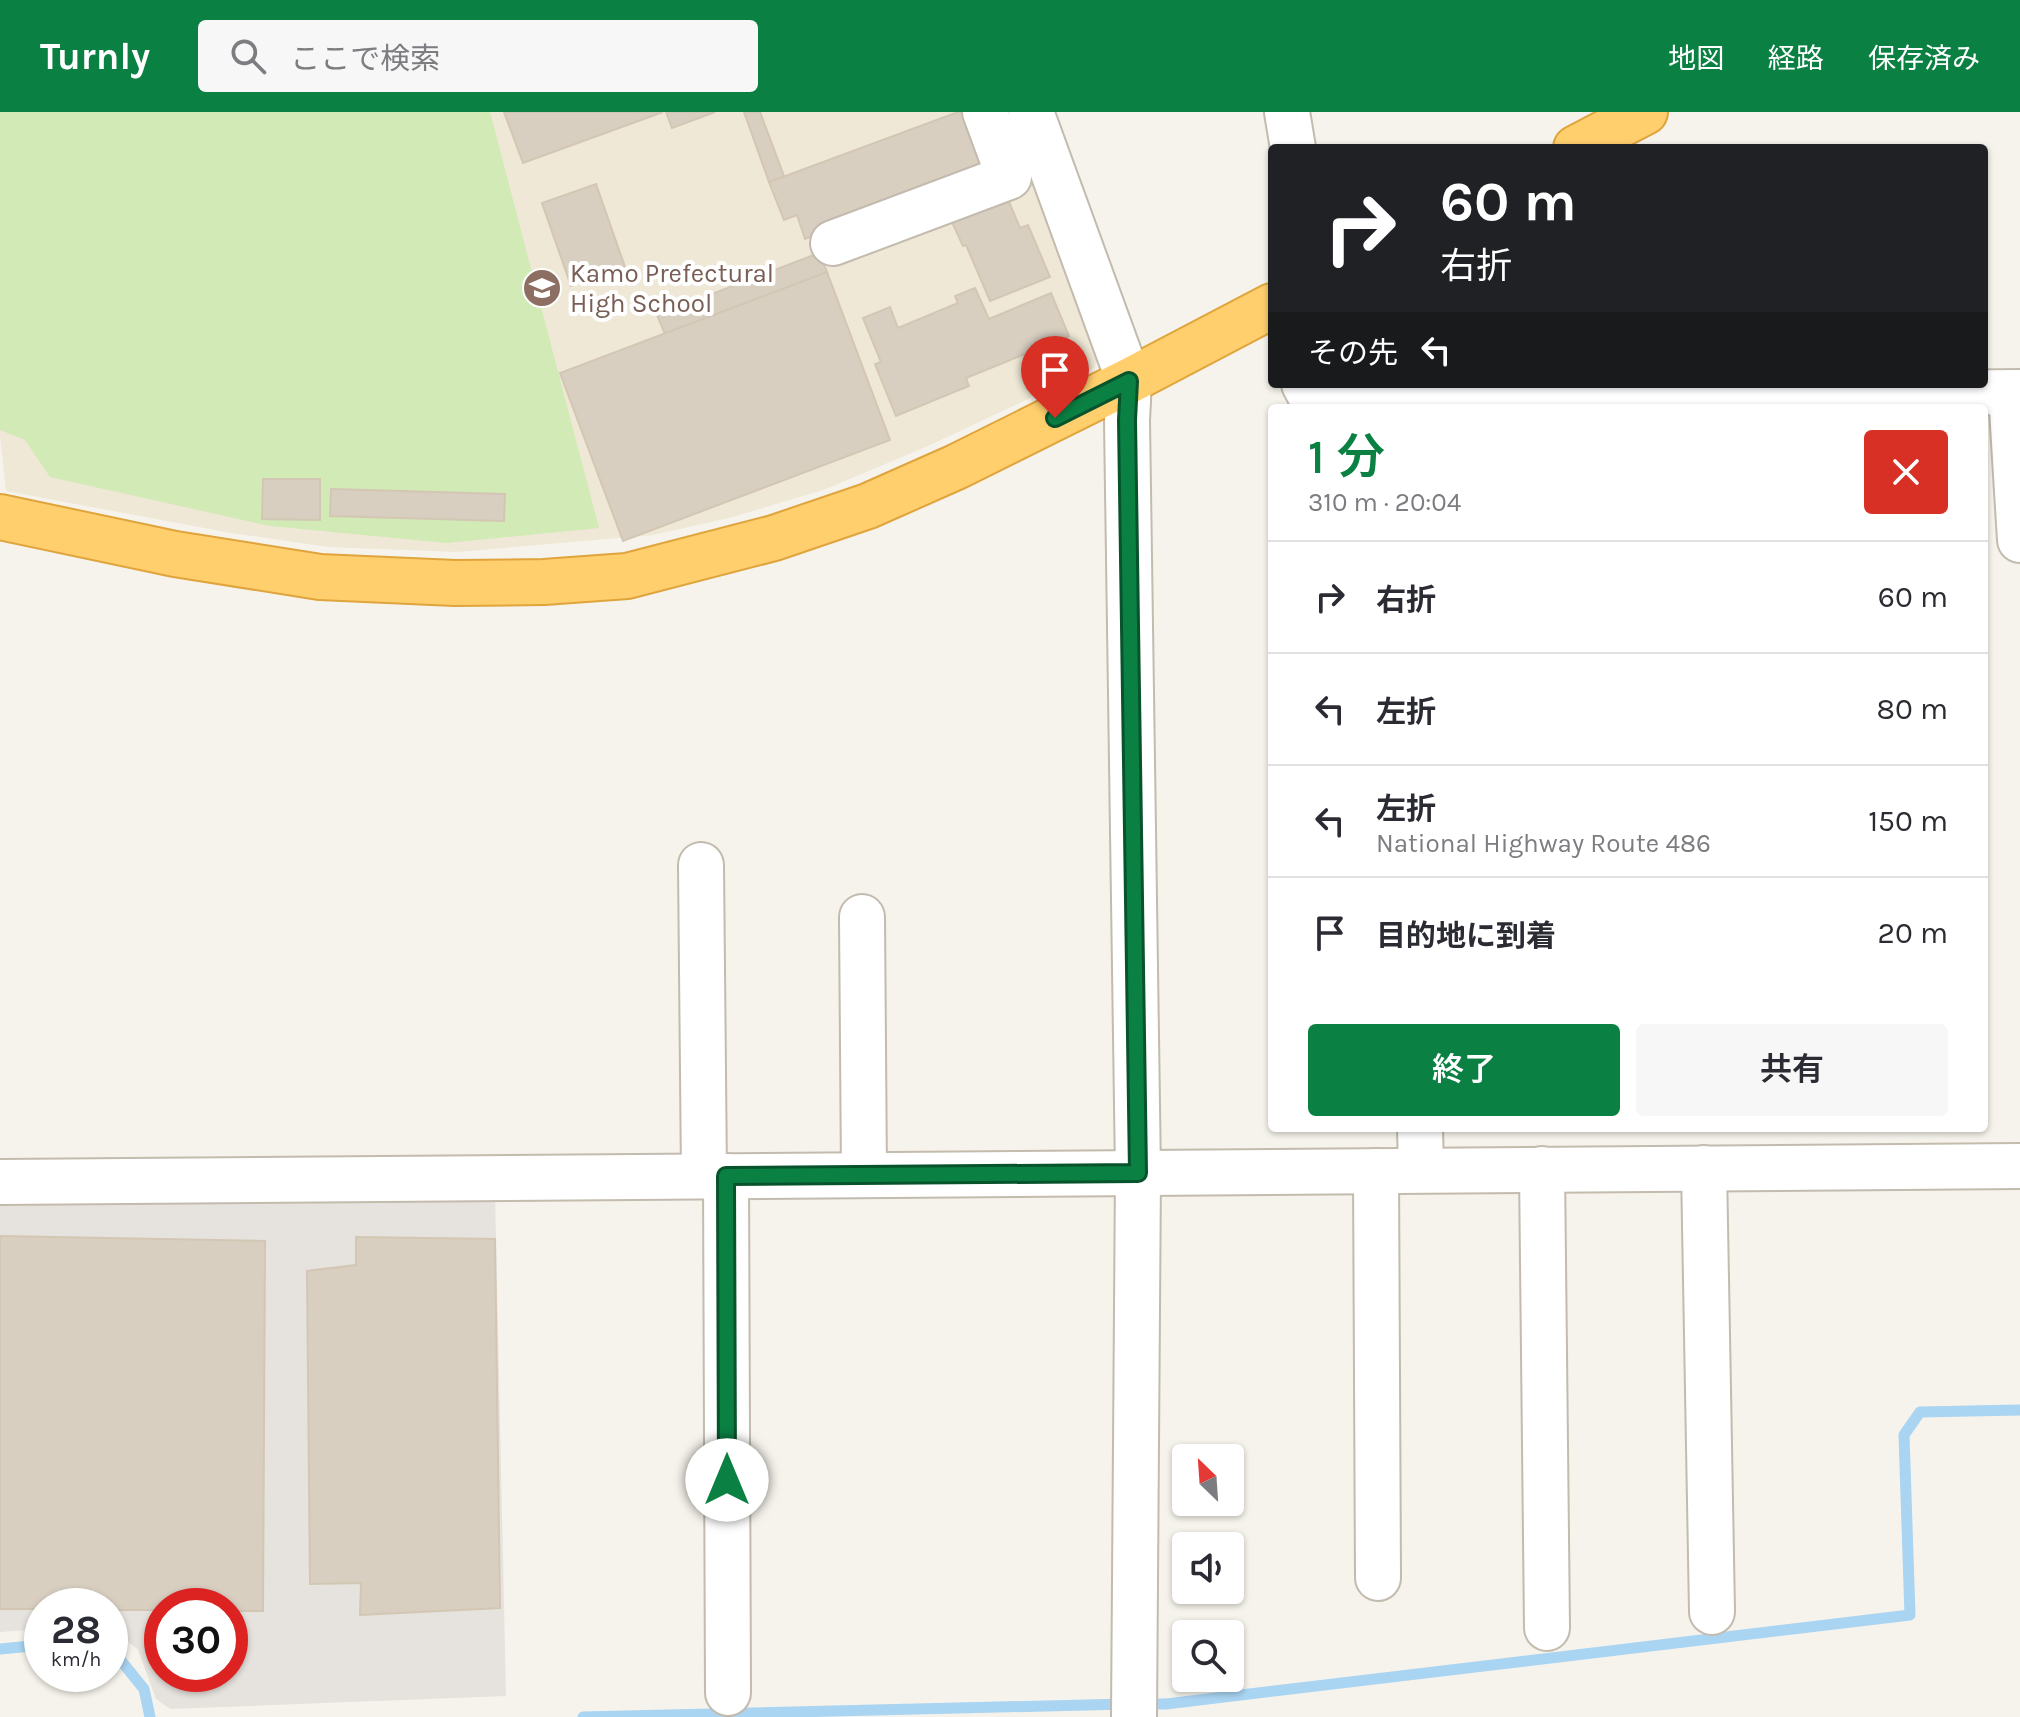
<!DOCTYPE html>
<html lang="ja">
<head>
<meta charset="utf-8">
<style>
	body { margin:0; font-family:Karla,"Noto Sans JP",sans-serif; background:#f7f7f7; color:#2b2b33; height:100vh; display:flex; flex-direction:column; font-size:30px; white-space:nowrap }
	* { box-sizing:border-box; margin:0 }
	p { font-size:26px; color:#7c7c81 }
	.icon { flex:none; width:44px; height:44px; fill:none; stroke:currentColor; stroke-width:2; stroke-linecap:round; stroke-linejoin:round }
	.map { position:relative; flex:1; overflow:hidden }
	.panel { position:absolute; left:1268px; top:292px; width:720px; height:728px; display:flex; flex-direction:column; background:#fff; border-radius:8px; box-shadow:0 2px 6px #0004 }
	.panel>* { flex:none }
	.hud { position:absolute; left:1268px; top:32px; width:720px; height:244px; border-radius:8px; box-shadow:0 2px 6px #0004; background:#202124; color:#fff; overflow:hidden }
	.needle { width:52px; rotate:335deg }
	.controls { position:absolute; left:1172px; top:1332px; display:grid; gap:16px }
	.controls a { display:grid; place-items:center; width:72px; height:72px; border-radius:8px; background:#fff; box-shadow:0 2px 6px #0004; font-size:40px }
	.speed { position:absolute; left:24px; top:1476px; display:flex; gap:16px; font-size:40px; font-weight:700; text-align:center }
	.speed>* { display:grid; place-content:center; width:104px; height:104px; border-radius:50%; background:#fff; box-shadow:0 2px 6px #0004; line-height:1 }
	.speed small { font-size:20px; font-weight:400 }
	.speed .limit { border:12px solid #d22; background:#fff; color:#111 }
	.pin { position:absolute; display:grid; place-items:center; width:68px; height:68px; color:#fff; margin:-82px -34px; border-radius:50% 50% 50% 0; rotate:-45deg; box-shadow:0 0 8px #0007 }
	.pin .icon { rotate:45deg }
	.me { position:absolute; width:88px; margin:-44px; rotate:0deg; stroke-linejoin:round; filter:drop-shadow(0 0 6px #0008) }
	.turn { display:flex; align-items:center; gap:28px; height:168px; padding:0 40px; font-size:36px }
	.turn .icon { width:104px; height:104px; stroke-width:2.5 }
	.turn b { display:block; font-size:56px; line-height:68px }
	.then { display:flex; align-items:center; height:76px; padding:0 40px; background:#0003; gap:16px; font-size:30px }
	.round { display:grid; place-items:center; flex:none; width:84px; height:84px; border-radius:8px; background:#f7f7f7 }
	.head { display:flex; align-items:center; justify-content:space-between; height:136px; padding:0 40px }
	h1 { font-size:48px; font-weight:600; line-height:60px; color:#0b8043 }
	.cta { display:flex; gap:16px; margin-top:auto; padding:16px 40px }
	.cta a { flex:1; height:92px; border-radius:8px; background:#0b8043; color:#fff; font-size:32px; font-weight:600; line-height:92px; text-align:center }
	.cta a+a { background:#f7f7f7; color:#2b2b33 }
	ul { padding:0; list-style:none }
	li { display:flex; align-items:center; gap:24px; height:112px; padding:0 40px; border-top:2px solid #e1e1e2 }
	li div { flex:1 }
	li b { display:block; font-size:30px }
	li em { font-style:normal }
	header { display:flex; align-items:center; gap:48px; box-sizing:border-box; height:112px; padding:0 40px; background:#0b8043; color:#fff }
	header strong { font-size:38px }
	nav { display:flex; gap:44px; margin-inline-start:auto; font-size:28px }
	.search { width:560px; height:72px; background:#f7f7f7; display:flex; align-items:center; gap:20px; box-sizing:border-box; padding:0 28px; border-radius:8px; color:#7c7c81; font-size:30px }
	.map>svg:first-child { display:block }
	.industrial { fill:#e6e2dd; fill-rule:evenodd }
	.education { fill:#efe8d6 }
	.green { fill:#d2eab5 }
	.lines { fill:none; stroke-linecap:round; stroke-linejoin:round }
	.stream { stroke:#a9d4f2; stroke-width:11 }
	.building { fill:#d8cfc1; stroke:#d3c7b4; stroke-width:2 }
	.minor-casing { stroke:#c2bbae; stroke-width:48 }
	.highway-casing { stroke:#e0a43c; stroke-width:48 }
	.minor { stroke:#fff; stroke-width:44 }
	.highway { stroke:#ffcf6e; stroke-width:44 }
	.route-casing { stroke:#07532c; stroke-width:20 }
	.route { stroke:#0b8043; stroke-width:14 }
	.labels { text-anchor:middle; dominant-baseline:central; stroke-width:8; stroke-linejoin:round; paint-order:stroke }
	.education-label { font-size:26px; fill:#785e54; stroke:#fff; text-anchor:start }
</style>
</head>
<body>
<header>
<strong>Turnly</strong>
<div class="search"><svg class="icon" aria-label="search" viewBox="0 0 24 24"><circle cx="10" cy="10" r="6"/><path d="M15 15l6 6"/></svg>ここで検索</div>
<nav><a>地図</a><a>経路</a><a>保存済み</a></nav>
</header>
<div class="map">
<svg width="2020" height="1605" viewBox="0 0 2020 1605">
	<rect width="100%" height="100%" fill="#f6f3ec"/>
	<path class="industrial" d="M495,1081L506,1584L170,1597L156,1587L138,1538L110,1514V1494H42V1517L0,1520V1085ZM162,1494H230V1562H162Z"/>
	<polygon class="education" points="0,0 1017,0 1103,229 1094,256 928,334 826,377 733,405 653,423 457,440 328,435 231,421 6,379 0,324"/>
	<polygon class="green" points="0,0 490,0 599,416 446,431 270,414 50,365 25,328 0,318"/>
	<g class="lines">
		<g class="stream">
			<polyline points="110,1535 144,1577 150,1605"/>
			<polyline points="0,1537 42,1533"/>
			<polyline points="1144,1592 1166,1592 1910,1503 1904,1323 1920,1300 2020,1298"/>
			<polyline points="583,1605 1126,1592"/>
		</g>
	</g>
	<g class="building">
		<polygon points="504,0 663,0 523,51"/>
		<polygon points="666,0 715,0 672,16"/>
		<polygon points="744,0 760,0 784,64 769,70"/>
		<polygon points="958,0 964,0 986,60 805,127 797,103 784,108 769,70"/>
		<polygon points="596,72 625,155 571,174 542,91"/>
		<polygon points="1007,85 1020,116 1028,113 1050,165 990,189 966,133 963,134 951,108"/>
		<polygon points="819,141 827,160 665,222 657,203"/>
		<polygon points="827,160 890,328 623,429 560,261"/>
		<polygon points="975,176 989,207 1051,181 1069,224 966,266 969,274 896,304 875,252 881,250 863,206 890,195 898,216 958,191 955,184"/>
		<polygon points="263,367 320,367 320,408 262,407"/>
		<polygon points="331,377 505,382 504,409 330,404"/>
		<polygon points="0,1124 265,1129 263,1499 230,1499 230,1494 162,1494 162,1498 110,1498 110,1494 42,1494 42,1497 0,1497"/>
		<polygon points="356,1125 495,1127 500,1496 360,1503 361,1471 310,1472 307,1159 356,1153"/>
	</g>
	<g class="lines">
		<defs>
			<g id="minor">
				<polyline points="1031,0 1129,269 1127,308 1138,1061 1134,1605"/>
				<polyline points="1287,0 1293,36"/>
				<polyline points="833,131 1009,65 985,0"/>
				<polyline points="1304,272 1312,287 2020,280"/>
				<polyline points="2011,281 2020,428"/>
				<polyline points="701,753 704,1064"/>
				<polyline points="862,805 864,1063"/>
				<polyline points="1420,1016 1421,1058"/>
				<polyline points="1704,1056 1712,1500"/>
				<polyline points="1542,1057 1547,1516"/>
				<polyline points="1376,1059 1378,1466"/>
				<polyline points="726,1064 728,1581"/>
				<polyline points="0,1070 2020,1054"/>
			</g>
			<g id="highway">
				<polyline points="1576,36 1645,0"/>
				<polyline points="0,405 175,442 320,465 455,471 544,470 627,464 774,426 868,394 956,355 1129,269 1272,194"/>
			</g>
		</defs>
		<use href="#minor" class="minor-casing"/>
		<use href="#highway" class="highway-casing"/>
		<use href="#minor" class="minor"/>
		<use href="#highway" class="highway"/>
	</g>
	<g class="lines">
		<defs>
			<polyline id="route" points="727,1368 726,1064 1138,1061 1127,308 1129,269 1055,306"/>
		</defs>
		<use href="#route" class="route-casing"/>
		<use href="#route" class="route"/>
	</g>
	<defs>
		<symbol id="school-disc" viewBox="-11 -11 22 22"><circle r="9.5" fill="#8d6e63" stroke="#fff"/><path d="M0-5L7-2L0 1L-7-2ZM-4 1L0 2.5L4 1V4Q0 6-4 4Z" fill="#fff"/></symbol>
	</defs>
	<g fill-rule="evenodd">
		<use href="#school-disc" x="520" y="154" width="44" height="44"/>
	</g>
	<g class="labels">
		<g class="education-label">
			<text x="570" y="161">Kamo Prefectural<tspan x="570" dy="30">High School</tspan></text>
		</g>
	</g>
</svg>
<div class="controls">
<a><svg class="needle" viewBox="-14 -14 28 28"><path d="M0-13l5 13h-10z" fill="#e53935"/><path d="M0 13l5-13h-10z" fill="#7c7c81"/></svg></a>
<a><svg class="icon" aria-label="sound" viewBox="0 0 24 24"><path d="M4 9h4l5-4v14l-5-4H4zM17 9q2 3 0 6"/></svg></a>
<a><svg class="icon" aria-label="search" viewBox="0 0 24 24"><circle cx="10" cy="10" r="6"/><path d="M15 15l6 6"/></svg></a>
</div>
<div class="speed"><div>28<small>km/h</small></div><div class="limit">30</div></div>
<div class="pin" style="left:1055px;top:306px;background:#d93025"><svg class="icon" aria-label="arrive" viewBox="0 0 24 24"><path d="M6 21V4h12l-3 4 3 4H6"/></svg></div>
<svg class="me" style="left:727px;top:1368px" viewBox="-20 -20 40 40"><circle r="19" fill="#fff"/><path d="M0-13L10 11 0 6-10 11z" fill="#0b8043"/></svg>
<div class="hud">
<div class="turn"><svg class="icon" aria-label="right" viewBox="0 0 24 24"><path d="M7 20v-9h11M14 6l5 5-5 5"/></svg><div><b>60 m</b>右折</div></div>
<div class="then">その先<svg class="icon" aria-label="left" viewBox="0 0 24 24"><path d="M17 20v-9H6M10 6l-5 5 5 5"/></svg></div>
</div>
<section class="panel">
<div class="head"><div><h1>1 分</h1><p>310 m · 20:04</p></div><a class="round" style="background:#d93025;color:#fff"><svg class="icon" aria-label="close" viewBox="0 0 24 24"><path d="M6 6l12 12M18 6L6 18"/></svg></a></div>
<ul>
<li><svg class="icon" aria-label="right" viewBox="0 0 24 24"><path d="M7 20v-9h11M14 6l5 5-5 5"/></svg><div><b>右折</b></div><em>60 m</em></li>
<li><svg class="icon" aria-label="left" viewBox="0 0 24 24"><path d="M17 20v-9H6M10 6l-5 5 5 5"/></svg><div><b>左折</b></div><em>80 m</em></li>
<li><svg class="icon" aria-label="left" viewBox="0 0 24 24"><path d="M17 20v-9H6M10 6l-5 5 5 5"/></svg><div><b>左折</b><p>National Highway Route 486</p></div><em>150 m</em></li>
<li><svg class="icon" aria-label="arrive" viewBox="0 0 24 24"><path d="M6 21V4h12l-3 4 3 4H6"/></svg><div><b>目的地に到着</b></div><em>20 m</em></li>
</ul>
<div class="cta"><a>終了</a><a>共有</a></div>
</section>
</div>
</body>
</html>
